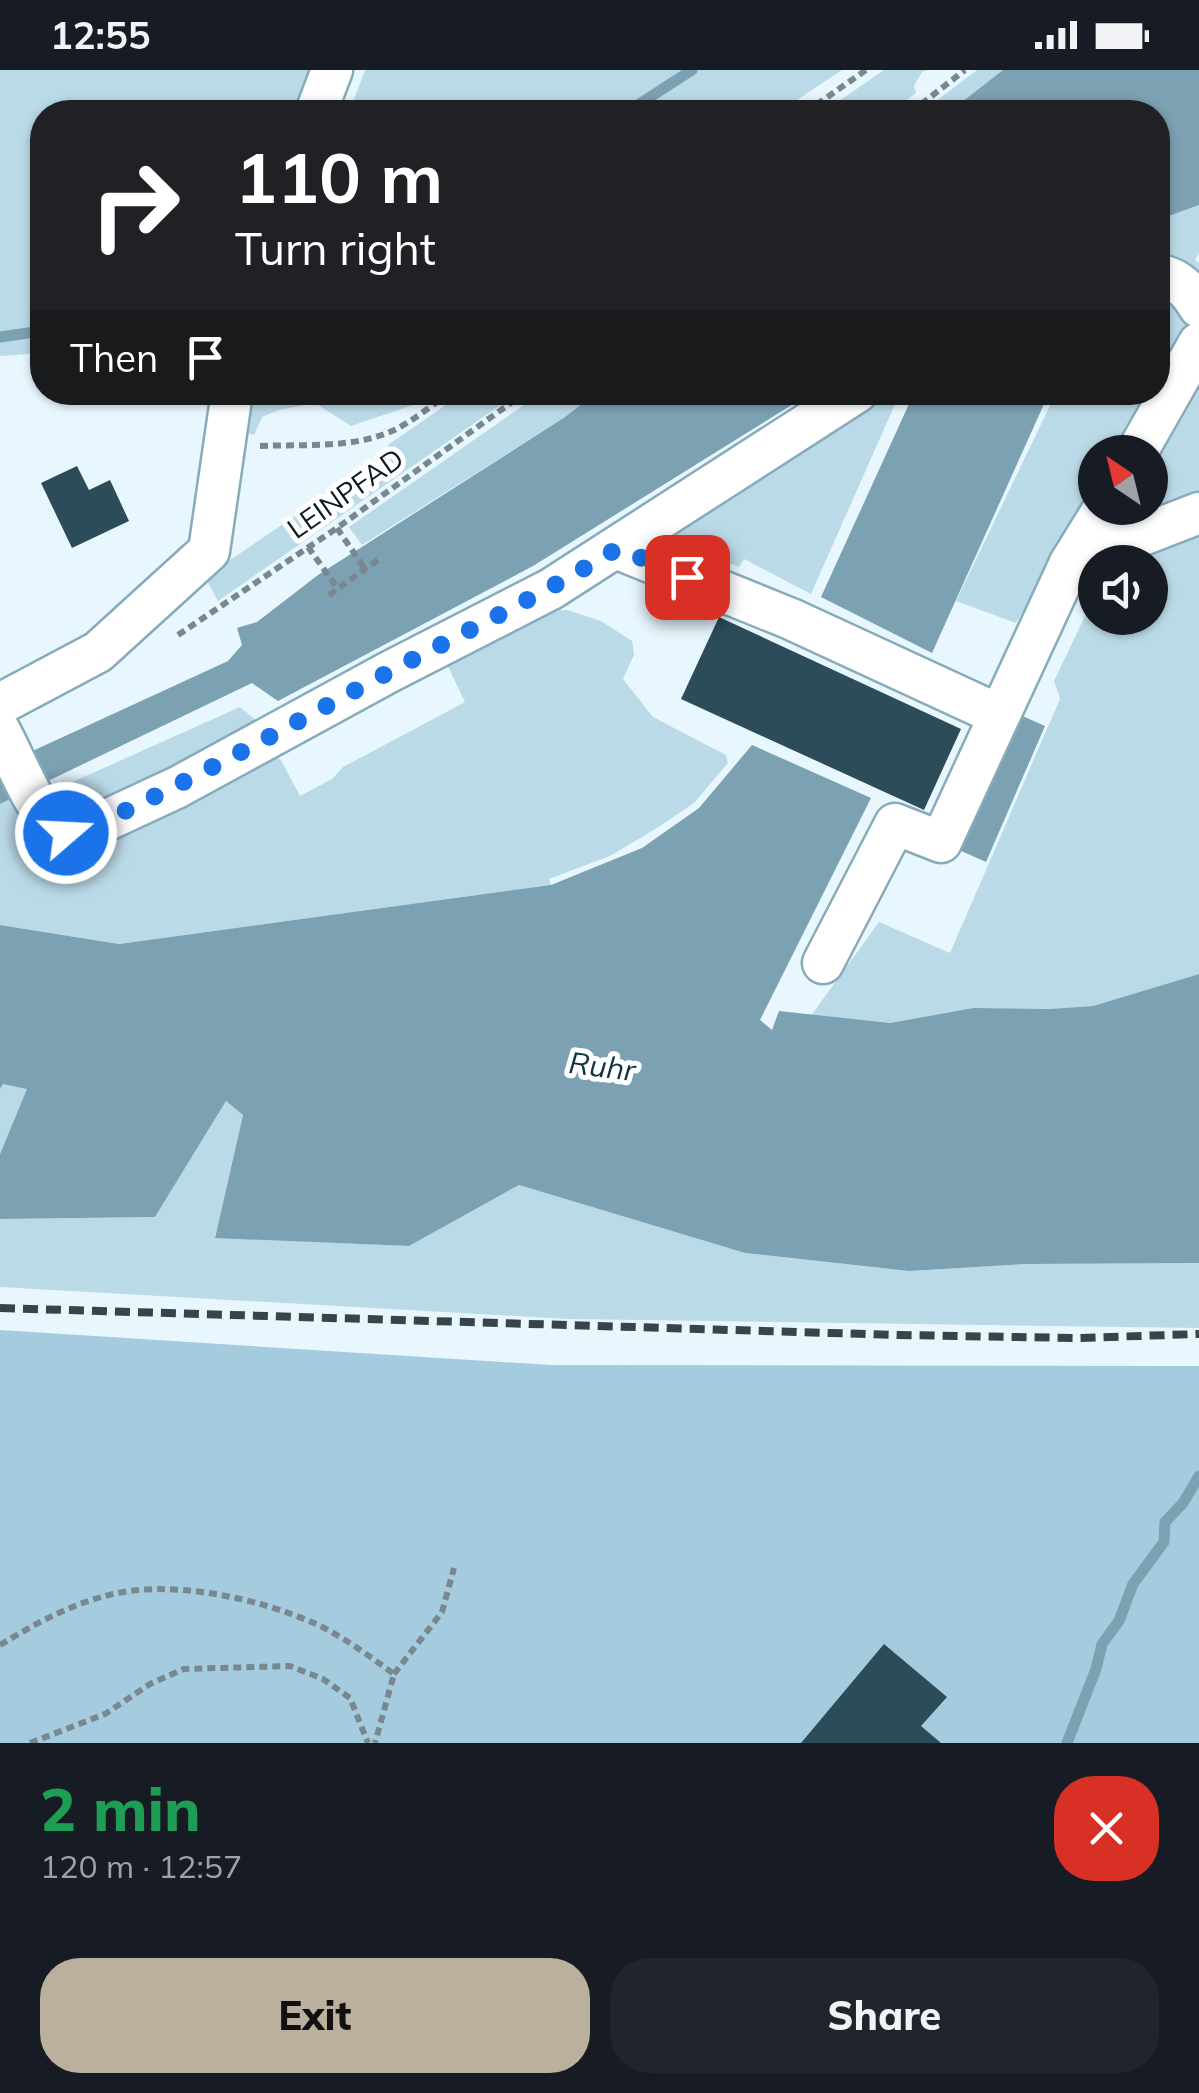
<!DOCTYPE html>
<html lang="en">
<head>
<meta charset="utf-8">
<style>
	body { margin:0; font-family:Mulish,sans-serif; background:#20242c; color:#f1f3f6; height:100vh; display:flex; flex-direction:column; font-size:38px; white-space:nowrap }
	* { box-sizing:border-box; margin:0 }
	p { font-size:32px; color:#9ea1a6 }
	.icon { flex:none; width:55px; height:55px; fill:none; stroke:currentColor; stroke-width:2; stroke-linecap:round; stroke-linejoin:round }
	.map { position:relative; height:1673px; overflow:hidden }
	.side { display:flex; flex-direction:column; background:#171b24; flex:1 }
	.side>* { flex:none }
	.hud { position:absolute; left:30px; top:30px; width:1140px; height:305px; border-radius:40px; box-shadow:0 2px 8px #0004; background:#202124; color:#fff; overflow:hidden }
	.needle { width:65px; rotate:325deg }
	.tools { position:absolute; left:1078px; top:365px; display:grid; gap:20px }
	.tools a { display:grid; place-items:center; width:90px; height:90px; border-radius:50%; background:#171b24; box-shadow:0 2px 8px #0004; font-size:50px }
	.pin { position:absolute; display:grid; place-items:center; width:85px; height:85px; color:#fff; margin:-42px; border-radius:20px; box-shadow:0 5px 15px #0006 }
	.me { position:absolute; width:110px; margin:-55px; rotate:71deg; stroke-linejoin:round; filter:drop-shadow(0 0 8px #0008) }
	.turn { display:flex; align-items:center; gap:35px; height:210px; padding:0 40px; font-size:45px }
	.turn .icon { width:130px; height:130px; stroke-width:2.5 }
	.turn b { display:block; font-size:70px; line-height:85px }
	.then { display:flex; align-items:center; height:95px; padding:0 40px; background:#0003; gap:20px; font-size:38px }
	.round { display:grid; place-items:center; flex:none; width:105px; height:105px; border-radius:40px; background:#20242c }
	.headline { display:flex; align-items:center; justify-content:space-between; height:170px; padding:0 40px }
	h1 { font-size:60px; font-weight:800; line-height:75px; color:#1e9e55 }
	.action { display:flex; gap:20px; margin-top:auto; padding:20px 40px }
	.action a { flex:1; height:115px; border-radius:40px; background:#bbb09d; color:#111; font-size:40px; font-weight:800; line-height:115px; text-align:center }
	.action a+a { background:#20242c; color:#f1f3f6 }
	.status { display:flex; justify-content:space-between; align-items:center; height:70px; padding:0 50px; background:#171b24; direction:ltr }
	.status svg { height:28px; fill:currentColor }
	.map>svg:first-child { display:block }
	.green { fill:#bbdae8 }
	.forest { fill:#a5ccde }
	.water { fill:#7ba1b2 }
	.lines { fill:none; stroke-linecap:round; stroke-linejoin:round }
	.stream { stroke:#7ba1b2; stroke-width:11 }
	.building { fill:#2c4c5a }
	.minor-casing { stroke:#88abbb; stroke-width:45 }
	.path { stroke:#79878e; stroke-width:6; stroke-dasharray:8 5; stroke-linecap:butt }
	.minor { stroke:#fff; stroke-width:40 }
	.rail { stroke:#37444a; stroke-width:8; stroke-dasharray:15 8; stroke-linecap:butt }
	.route { stroke:#1a73e8; stroke-width:18; stroke-dasharray:0 32.4 }
	.labels { text-anchor:middle; dominant-baseline:central; stroke-width:10; stroke-linejoin:round; paint-order:stroke }
	.street-label { font-size:28px; fill:#0c191f; stroke:#fff }
	.water-label { font-size:30px; font-style:italic; fill:#113443; stroke:#fff }
</style>
</head>
<body>
<div class="status"><b>12:55</b><svg viewBox="0 0 49 12"><path d="M0 12V9h3v3zM5 12V6h3v6zM10 12V3h3v9zM15 12V0h3v12zM26 1h20v11H26zM47 4h2v5h-2z"/></svg></div>
<div class="map">
<svg width="1199" height="1673" viewBox="0 0 1199 1673">
	<rect width="100%" height="100%" fill="#e8f7fe"/>
	<g class="green">
		<polygon points="0,0 323,0 305,42 42,42 42,283 0,286"/>
		<polygon points="365,0 842,0 779,42 349,42"/>
		<polygon points="884,0 928,0 922,2 914,16 916,23 890,42 823,42"/>
		<polygon points="977,0 1003,0 949,42 922,42"/>
		<polygon points="1199,135 1199,183 1195,190 1199,193 1199,214 1158,192 1158,150"/>
		<polygon points="1158,216 1183,236 1196,264 1122,382 1095,382 1095,426 1016,553 956,531 1056,323 1158,322"/>
		<polygon points="1199,307 1199,904 1093,936 1049,939 973,938 890,953 810,947 879,852 950,883 1060,629 1054,611 1095,525 1095,548 1150,548 1150,492 1110,492 1115,438 1150,438 1150,383"/>
		<polygon points="244,323 428,323 416,334 351,356 315,333 279,340 262,347 254,365 237,360"/>
		<polygon points="463,323 518,323 218,531 205,507 320,429 356,414 386,389 388,375"/>
		<polygon points="541,323 596,323 565,347 362,475 349,457"/>
		<polygon points="868,323 900,323 811,524 744,489 739,497 650,461"/>
		<path d="M567,540L601,551L632,571L634,585L623,609L653,647L726,685L728,693L694,733L657,758L610,786L549,809L551,815L119,874L0,855V734L10,729L16,739L21,736C32,758 40,782 67,788L265,681L281,690L300,726L332,709L343,697L465,632L442,584L531,541Z"/>
		<path d="M240,637L257,651L218,681L86,743C66,743 60,738 48,723Z"/>
		<polygon points="3,1014 28,1018 0,1084 0,1019"/>
		<polygon points="226,1031 243,1045 215,1167 409,1176 519,1115 745,1183 909,1201 1026,1194 1199,1193 1199,1258 568,1249 0,1217 0,1149 155,1147"/>
	</g>
	<polygon class="forest" points="0,1260 551,1295 1199,1296 1199,1673 0,1673"/>
	<g class="water">
		<polygon points="1003,0 1199,0 1199,135 1158,150 1158,42 949,42"/>
		<polygon points="596,323 811,323 533,496 278,631 252,613 0,734 0,696 228,591 242,575 237,558 257,552 318,505 565,347"/>
		<polygon points="914,323 1049,323 932,583 821,527"/>
		<polygon points="1018,644 1045,656 986,792 959,780"/>
		<polygon points="752,675 871,728 760,950 772,960 779,941 890,953 973,938 1049,939 1093,936 1199,904 1199,1193 1026,1194 909,1201 745,1183 519,1115 409,1176 215,1168 243,1045 226,1031 155,1147 0,1149 0,1084 27,1019 3,1014 0,1019 0,855 119,874 551,815 642,778 699,738"/>
	</g>
	<g class="lines">
		<g class="stream">
			<polyline points="627,42 692,0"/>
			<polyline points="0,267 42,261"/>
			<polyline points="1067,1673 1096,1599 1102,1574 1119,1551 1133,1514 1164,1472 1165,1452 1183,1433 1199,1406"/>
		</g>
	</g>
	<g class="building">
		<polygon points="77,396 89,420 110,410 129,451 72,478 41,413"/>
		<polygon points="719,547 961,659 924,740 681,629"/>
		<polygon points="884,1574 947,1627 921,1656 941,1673 801,1673"/>
	</g>
	<g class="lines">
		<defs>
			<g id="minor">
				<polyline points="316,42 332,0"/>
				<path d="M1158,205C1177,207 1190,221 1199,237"/>
				<polyline points="1137,382 1199,273"/>
				<polyline points="618,479 791,549 999,645"/>
				<polyline points="1070,493 1199,443"/>
				<polyline points="0,634 98,582 209,481 232,322"/>
				<path d="M0,661C18,695 32,735 59,763L77,764L178,717L389,602L551,519L857,322"/>
				<polyline points="823,893 895,754 941,772 1070,493 1104,438"/>
			</g>
		</defs>
		<use href="#minor" class="minor-casing"/>
		<g class="path">
			<polyline points="806,42 866,0"/>
			<polyline points="911,42 965,0"/>
			<path d="M260,376C304,374 350,379 392,361C412,352 432,335 451,322"/>
			<polyline points="337,458 365,499"/>
			<polyline points="308,477 338,519"/>
			<polyline points="329,525 379,489"/>
			<polyline points="178,565 337,458 526,322"/>
			<path d="M0,1575C33,1555 67,1536 105,1526C167,1508 258,1528 316,1554C344,1567 369,1586 394,1604L375,1673"/>
			<polyline points="394,1604 442,1542 454,1498"/>
			<polyline points="30,1673 105,1644 150,1614 184,1599 290,1596 323,1609 350,1628 368,1673"/>
		</g>
		<use href="#minor" class="minor"/>
		<polyline class="rail" points="0,1238 898,1265 1077,1268 1199,1264"/>
	</g>
	<g class="lines">
		<path class="route" d="M66,763L76,764C184,715 285,658 389,602C466,561 544,524 618,478L687,507"/>
	</g>
	<g class="labels">
		<g class="street-label">
			<text transform="translate(345 423) rotate(-35)">LEINPFAD</text>
		</g>
		<g class="water-label">
			<text transform="translate(602 996) rotate(7)">Ruhr</text>
		</g>
	</g>
</svg>
<div class="tools">
<a><svg class="needle" viewBox="-14 -14 28 28"><path d="M0-13l5 13h-10z" fill="#e53935"/><path d="M0 13l5-13h-10z" fill="#9ea1a6"/></svg></a>
<a><svg class="icon" aria-label="sound" viewBox="0 0 24 24"><path d="M4 9h4l5-4v14l-5-4H4zM17 9q2 3 0 6"/></svg></a>
</div>
<div class="pin" style="left:687px;top:507px;background:#d93025"><svg class="icon" aria-label="arrive" viewBox="0 0 24 24"><path d="M6 21V4h12l-3 4 3 4H6"/></svg></div>
<svg class="me" style="left:66px;top:763px" viewBox="-20 -20 40 40"><circle r="17" fill="#1a73e8" stroke="#fff" stroke-width="3"/><path d="M0-11L8 9 0 5-8 9z" fill="#fff"/></svg>
<div class="hud">
<div class="turn"><svg class="icon" aria-label="right" viewBox="0 0 24 24"><path d="M7 20v-9h11M14 6l5 5-5 5"/></svg><div><b>110 m</b>Turn right</div></div>
<div class="then">Then<svg class="icon" aria-label="arrive" viewBox="0 0 24 24"><path d="M6 21V4h12l-3 4 3 4H6"/></svg></div>
</div>
</div>
<section class="side">
<div class="headline"><div><h1>2 min</h1><p>120 m · 12:57</p></div><a class="round" style="background:#d93025;color:#fff"><svg class="icon" aria-label="close" viewBox="0 0 24 24"><path d="M6 6l12 12M18 6L6 18"/></svg></a></div>
<div class="action"><a>Exit</a><a>Share</a></div>
</section>
</body>
</html>
